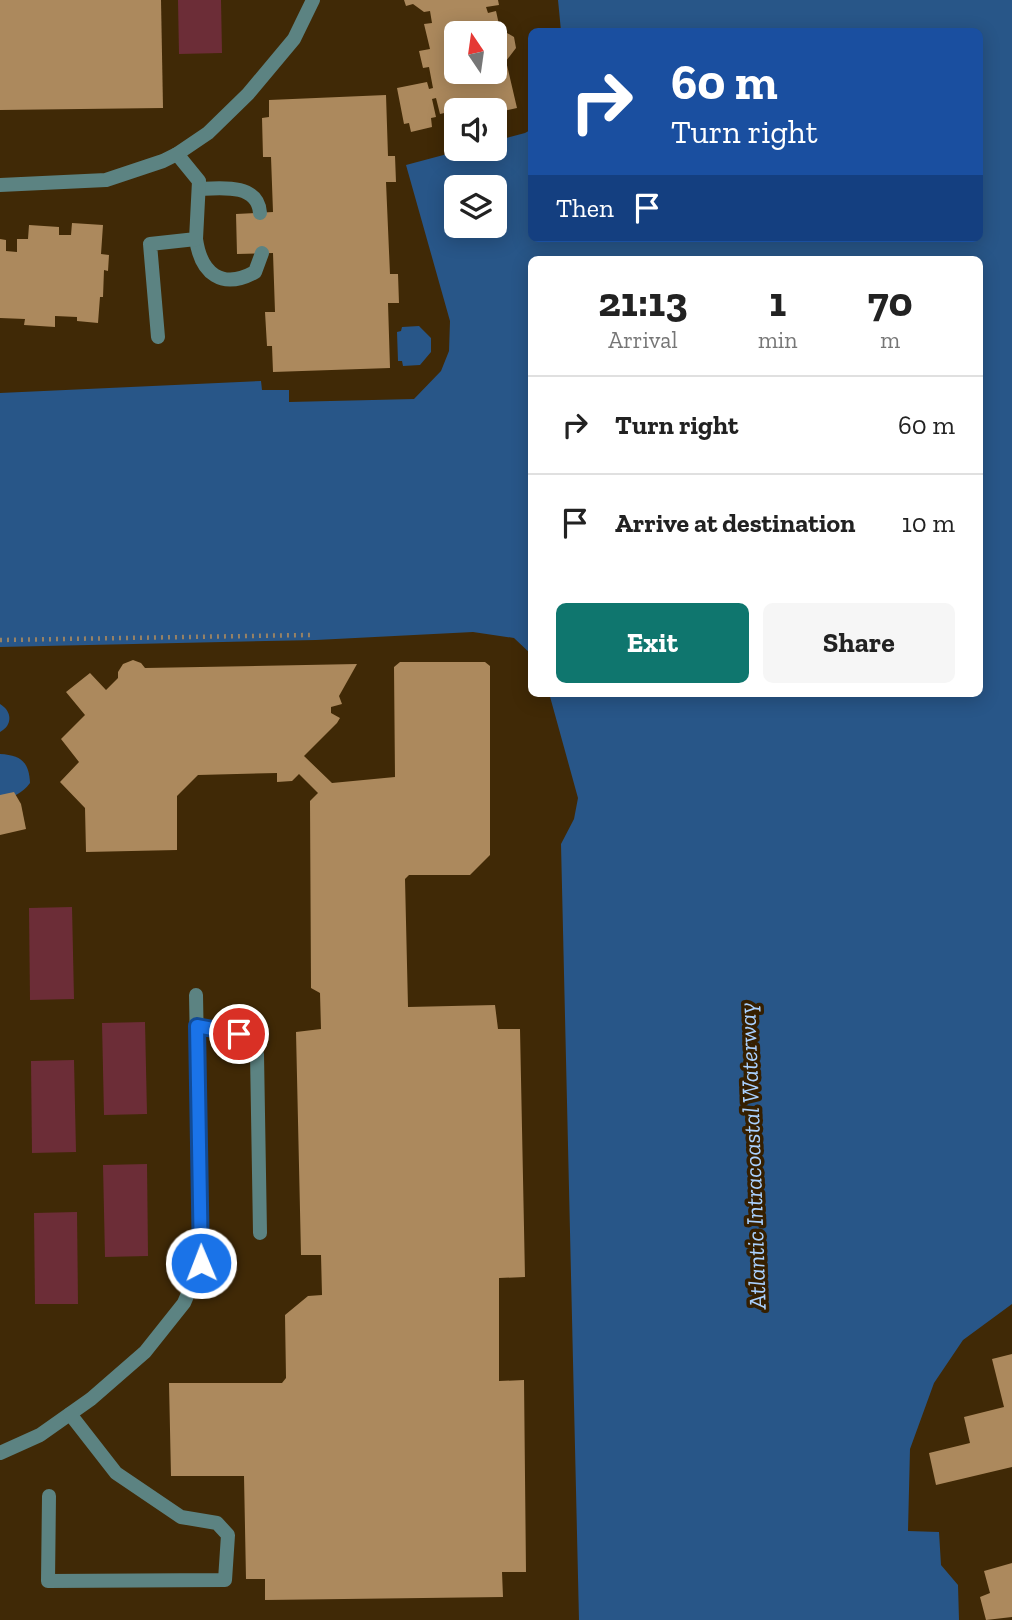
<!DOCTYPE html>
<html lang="en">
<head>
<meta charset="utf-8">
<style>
	body { margin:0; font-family:"Zilla Slab",serif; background:#f6f6f6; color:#222; height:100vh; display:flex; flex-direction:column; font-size:26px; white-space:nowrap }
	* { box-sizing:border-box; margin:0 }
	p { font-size:23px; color:#767676 }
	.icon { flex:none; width:38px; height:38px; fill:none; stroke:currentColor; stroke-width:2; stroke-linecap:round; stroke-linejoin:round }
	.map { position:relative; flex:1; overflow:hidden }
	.side { position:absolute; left:528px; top:256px; width:455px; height:441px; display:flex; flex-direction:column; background:#fff; border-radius:10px; box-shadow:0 4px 18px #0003 }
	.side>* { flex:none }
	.guide { position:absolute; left:528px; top:28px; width:455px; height:214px; border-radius:10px; box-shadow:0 4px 18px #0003; background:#1a4fa0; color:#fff; overflow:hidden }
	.needle { width:46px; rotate:347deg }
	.buttons { position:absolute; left:444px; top:21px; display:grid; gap:14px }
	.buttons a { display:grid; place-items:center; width:63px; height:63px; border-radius:10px; background:#fff; box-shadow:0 4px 18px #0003; font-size:35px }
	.pin { position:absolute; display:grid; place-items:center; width:60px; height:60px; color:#fff; margin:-30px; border:4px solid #fff; border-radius:50%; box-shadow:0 2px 7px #0007 }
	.me { position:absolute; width:77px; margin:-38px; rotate:359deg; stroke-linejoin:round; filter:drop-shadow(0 0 5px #0008) }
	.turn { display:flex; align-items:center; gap:24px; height:147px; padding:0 28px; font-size:32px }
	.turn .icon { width:91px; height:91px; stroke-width:2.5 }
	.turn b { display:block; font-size:49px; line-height:60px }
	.then { display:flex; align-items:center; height:66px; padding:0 28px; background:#0003; gap:14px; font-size:26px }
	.eta { display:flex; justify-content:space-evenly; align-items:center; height:119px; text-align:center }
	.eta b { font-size:42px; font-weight:700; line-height:49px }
	.action { display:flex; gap:14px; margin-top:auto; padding:14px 28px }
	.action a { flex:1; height:80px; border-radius:10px; background:#0f766e; color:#fff; font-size:28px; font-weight:700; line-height:80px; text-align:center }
	.action a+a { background:#f6f6f6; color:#222 }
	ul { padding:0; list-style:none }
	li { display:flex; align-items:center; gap:21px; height:98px; padding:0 28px; border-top:2px solid #e0e0e0 }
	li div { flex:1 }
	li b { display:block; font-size:26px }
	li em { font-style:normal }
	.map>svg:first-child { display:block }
	.green { fill:#6c2d37 }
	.water { fill:#285688; fill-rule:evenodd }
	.building { fill:#ac895d; fill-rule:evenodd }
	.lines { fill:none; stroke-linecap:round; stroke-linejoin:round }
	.path { stroke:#978265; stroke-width:4.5; stroke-dasharray:2 5; stroke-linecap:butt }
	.lane { stroke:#5c8382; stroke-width:14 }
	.street { stroke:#5c8382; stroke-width:14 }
	.route-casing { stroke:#114b97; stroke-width:18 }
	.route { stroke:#1a73e8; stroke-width:12 }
	.labels { text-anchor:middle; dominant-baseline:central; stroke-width:7; stroke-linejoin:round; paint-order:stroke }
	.water-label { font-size:24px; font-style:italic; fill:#abd2ff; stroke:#351f00 }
</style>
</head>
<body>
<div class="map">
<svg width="1012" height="1620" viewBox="0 0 1012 1620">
	<rect width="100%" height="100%" fill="#402906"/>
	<g class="green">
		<polygon points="178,0 221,0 222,53 179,54"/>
		<polygon points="72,907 74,999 30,1000 29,908"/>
		<polygon points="145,1022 147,1114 104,1115 102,1023"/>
		<polygon points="74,1060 76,1152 32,1153 31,1061"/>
		<polygon points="147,1164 148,1256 105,1257 103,1165"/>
		<polygon points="77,1212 78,1304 35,1304 34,1213"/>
	</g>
	<g class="water">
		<path d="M558,0H1012V1304L963,1340L934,1383L910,1449L908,1531L939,1532L941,1565L958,1585L959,1620H579L561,844L574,819L578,798L549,693H980V259H532V655L514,638L473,632L316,640L0,647V393L261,381L262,390H289V402L414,399L441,371L449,351L450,321L406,165L466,149H495V141L525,133L532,129V238H980V32L561,31ZM495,187V226H457V187Z"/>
		<polygon points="419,326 431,338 431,352 420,365 403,366 402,361 398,361 397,332 401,331 402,327"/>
		<path d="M0,704C12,711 13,725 0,732Z"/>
		<path d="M0,754C21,755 29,762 30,783C22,794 13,797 0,799Z"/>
	</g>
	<g class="building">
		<polygon points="0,0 161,0 163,108 0,110"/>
		<path d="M404,0H498L499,5L486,7L488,13L496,11L500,29L514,37L516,48L506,61L517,108L495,113V110H485L483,104L440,114L436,98L432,99L436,117L431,118L432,127L411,132L409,123L404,124L397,88L427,82L429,89L433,88L429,67L423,68L419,51L430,49L424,24L432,23L430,11L424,12L413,4L406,6ZM457,33H495V72H457Z"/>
		<polygon points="386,95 388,156 395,156 396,182 386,182 390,274 398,274 399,303 388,303 390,368 273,372 272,346 267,346 265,312 275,312 273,253 237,254 236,214 273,212 271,157 263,157 262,118 269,117 269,100"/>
		<polygon points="72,223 103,225 101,254 109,255 108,271 104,270 103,297 100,297 98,323 77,321 77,317 55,316 55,327 24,325 25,319 0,318 0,239 6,240 6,251 17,252 17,239 28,239 29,225 59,227 59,235 71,235"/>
		<polygon points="133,660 141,663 145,668 357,664 339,696 342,704 331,707 331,713 340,718 337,723 304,756 332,783 395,777 394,667 400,662 485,662 490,666 490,855 470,875 409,875 405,879 408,1007 495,1005 498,1029 520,1029 525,1277 499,1278 499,1381 524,1380 526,1572 502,1572 503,1597 265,1600 265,1579 246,1579 244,1476 171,1476 169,1383 282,1383 286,1378 285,1315 308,1296 322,1295 321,1255 301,1255 296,1032 321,1029 320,993 311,988 310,801 318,793 299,774 292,781 277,782 277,773 198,775 177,796 177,850 86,852 85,808 60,782 79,762 61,739 85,715 66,692 90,673 106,690 118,678 118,672 123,664"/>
		<polygon points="14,792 21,804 26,829 0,835 0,795"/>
		<polygon points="1012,1354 1012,1467 936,1485 929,1453 970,1443 964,1417 1004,1407 992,1359"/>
		<polygon points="1012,1563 1012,1617 986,1620 980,1597 990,1593 984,1571"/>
	</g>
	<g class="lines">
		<polyline class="path" points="0,640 310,635"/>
		<g class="lane">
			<path d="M199,189C220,188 258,183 260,213"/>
			<path d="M196,239C201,274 222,290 255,272L262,253"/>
			<polyline points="158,337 150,244 196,239 199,181 177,154"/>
			<polyline points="197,1025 239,1034 257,1054 260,1233"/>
			<polyline points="0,1453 40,1435 91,1399 145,1352 184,1303 201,1263 196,995"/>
			<polyline points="49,1496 48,1581 225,1580 228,1535 217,1523 181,1517 116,1473 70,1414"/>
		</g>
		<polyline class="street" points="0,185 106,180 163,161 177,154 208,133 248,94 294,39 313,0"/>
	</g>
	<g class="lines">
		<defs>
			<polyline id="route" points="201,1263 197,1026 239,1034"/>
		</defs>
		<use href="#route" class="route-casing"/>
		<use href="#route" class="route"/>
	</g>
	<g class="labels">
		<g class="water-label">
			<text transform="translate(752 1156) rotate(-92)">Atlantic Intracoastal Waterway</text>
		</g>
	</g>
</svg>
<div class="buttons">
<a><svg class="needle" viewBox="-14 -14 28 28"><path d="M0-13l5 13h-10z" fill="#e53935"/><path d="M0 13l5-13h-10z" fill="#767676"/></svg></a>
<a><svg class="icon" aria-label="sound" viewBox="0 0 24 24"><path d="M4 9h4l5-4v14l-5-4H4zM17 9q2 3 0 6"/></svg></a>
<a><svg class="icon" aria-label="layers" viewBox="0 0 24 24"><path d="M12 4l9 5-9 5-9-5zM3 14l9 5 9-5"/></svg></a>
</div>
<div class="pin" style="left:239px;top:1034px;background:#d93025"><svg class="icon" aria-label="arrive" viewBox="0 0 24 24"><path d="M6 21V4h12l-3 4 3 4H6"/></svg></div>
<svg class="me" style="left:201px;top:1263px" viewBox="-20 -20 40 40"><circle r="17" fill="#1a73e8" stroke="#fff" stroke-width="3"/><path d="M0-11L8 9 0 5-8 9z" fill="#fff"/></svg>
<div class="guide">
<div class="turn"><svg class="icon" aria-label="right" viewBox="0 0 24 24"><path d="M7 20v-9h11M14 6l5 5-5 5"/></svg><div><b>60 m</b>Turn right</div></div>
<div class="then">Then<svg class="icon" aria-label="arrive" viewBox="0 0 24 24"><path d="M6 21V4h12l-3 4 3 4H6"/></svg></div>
</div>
<section class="side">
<div class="eta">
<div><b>21:13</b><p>Arrival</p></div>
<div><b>1</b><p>min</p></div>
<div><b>70</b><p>m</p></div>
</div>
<ul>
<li><svg class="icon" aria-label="right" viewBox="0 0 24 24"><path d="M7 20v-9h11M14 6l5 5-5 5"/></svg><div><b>Turn right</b></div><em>60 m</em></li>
<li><svg class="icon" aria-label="arrive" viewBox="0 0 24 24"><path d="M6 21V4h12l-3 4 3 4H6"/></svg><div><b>Arrive at destination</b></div><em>10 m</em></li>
</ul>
<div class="action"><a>Exit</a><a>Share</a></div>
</section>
</div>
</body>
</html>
